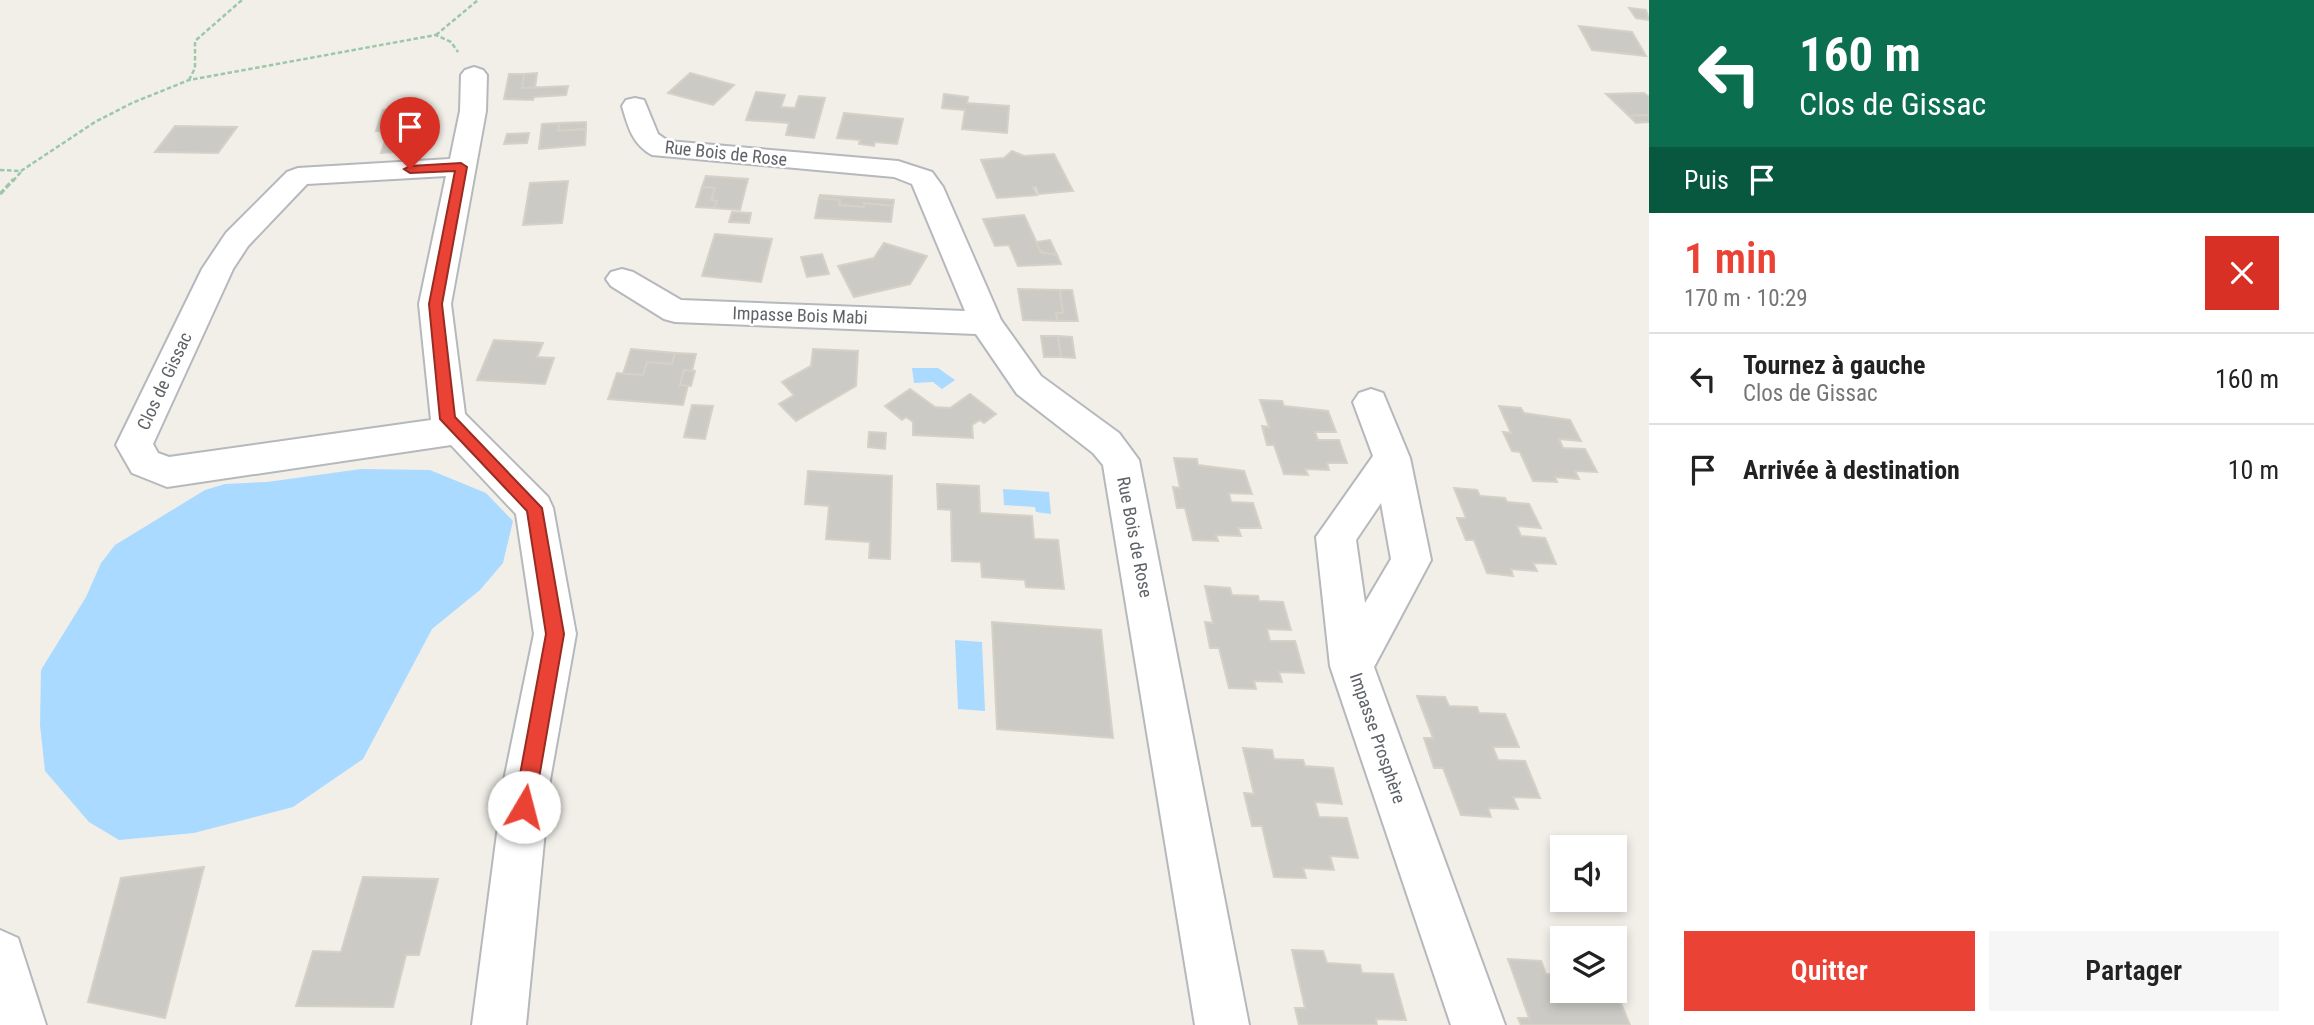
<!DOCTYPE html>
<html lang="fr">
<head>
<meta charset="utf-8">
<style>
	body { margin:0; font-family:"Roboto Condensed",sans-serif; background:#f6f6f6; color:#222; height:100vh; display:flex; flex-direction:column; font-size:26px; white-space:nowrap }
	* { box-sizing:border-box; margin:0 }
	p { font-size:23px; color:#767676 }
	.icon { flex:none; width:38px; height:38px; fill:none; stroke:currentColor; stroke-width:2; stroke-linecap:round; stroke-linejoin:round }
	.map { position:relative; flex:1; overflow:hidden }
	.drawer { display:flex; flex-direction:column; background:#fff; width:665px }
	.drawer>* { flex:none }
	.banner { background:#0b6e4f; color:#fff; overflow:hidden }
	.fabs { position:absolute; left:1550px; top:835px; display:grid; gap:14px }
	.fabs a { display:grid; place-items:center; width:77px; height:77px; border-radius:0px; background:#fff; box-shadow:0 4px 10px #0003; font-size:35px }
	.pin { position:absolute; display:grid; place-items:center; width:60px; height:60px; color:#fff; margin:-72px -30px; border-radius:50% 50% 50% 0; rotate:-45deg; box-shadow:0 0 7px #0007 }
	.pin .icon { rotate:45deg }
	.me { position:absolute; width:77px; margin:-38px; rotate:8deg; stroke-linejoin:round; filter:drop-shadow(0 0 5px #0008) }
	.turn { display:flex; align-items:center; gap:24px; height:147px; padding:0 35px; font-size:32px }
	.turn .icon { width:91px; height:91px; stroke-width:2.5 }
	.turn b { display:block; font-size:49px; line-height:60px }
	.then { display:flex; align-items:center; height:66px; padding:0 35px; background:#0003; gap:14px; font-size:26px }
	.round { display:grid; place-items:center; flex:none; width:74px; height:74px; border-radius:0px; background:#f6f6f6 }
	.summary { display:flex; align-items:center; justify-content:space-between; height:119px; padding:0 35px }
	h1 { font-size:42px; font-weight:600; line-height:52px; color:#ea4335 }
	.action { display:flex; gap:14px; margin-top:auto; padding:14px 35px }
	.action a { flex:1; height:80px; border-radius:0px; background:#ea4335; color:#fff; font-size:28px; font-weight:600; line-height:80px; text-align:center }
	.action a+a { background:#f6f6f6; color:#222 }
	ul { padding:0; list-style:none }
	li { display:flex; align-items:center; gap:21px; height:91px; padding:0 35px; border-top:2px solid #e0e0e0 }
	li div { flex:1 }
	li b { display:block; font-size:26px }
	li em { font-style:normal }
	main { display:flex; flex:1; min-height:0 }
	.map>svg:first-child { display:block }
	.water { fill:#aadaff }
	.building { fill:#cccac5; stroke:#d6d1c6; stroke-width:2 }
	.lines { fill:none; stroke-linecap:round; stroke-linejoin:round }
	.minor-casing { stroke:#b5b8bc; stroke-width:4 }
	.path-far1 { stroke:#9cc7a9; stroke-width:2.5; stroke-dasharray:4.5 2.5; stroke-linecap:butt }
	.path { stroke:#9cc7a9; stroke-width:3.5; stroke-dasharray:6 2.5; stroke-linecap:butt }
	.minor { fill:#fff; fill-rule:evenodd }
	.route { fill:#ea4335; stroke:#982c22; stroke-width:2 }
	.labels { text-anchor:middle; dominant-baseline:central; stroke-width:5; stroke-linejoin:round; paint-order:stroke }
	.street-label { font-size:18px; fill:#5f6368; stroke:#fff }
</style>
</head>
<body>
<main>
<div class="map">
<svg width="1649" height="1025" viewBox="0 0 1649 1025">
	<rect width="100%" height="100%" fill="#f1efe8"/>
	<g class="water">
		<polygon points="912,368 938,368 955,380 942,389 933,382 914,383"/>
		<polygon points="361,469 430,470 486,493 513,521 503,563 480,590 432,629 363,759 293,807 194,833 119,840 89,822 45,771 40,725 41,670 86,597 101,563 115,545 205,490 225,484 267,482"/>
		<polygon points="1003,489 1049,492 1051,514 1036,512 1035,507 1004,505"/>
		<polygon points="955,640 982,642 985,711 958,709"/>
	</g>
	<g class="building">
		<polygon points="1629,8 1646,10 1649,20 1636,18"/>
		<polygon points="1579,26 1632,32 1646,56 1592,50"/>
		<polygon points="537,73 535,88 522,88 524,74"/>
		<polygon points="690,73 734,85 713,105 668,93"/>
		<polygon points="509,74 524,74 522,88 568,86 566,95 534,97 533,100 504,99"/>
		<polygon points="756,92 785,95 781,107 795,108 799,96 825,98 814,138 786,135 789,123 746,120"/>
		<polygon points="1644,93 1649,97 1649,115 1629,116 1606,94"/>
		<polygon points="944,94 968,97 967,103 1009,106 1007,133 962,129 965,110 942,108"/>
		<polygon points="420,108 414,128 425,127 419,151 381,153 388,131 376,131 383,110"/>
		<polygon points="844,113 903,119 897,144 875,142 874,146 859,144 860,140 837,138"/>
		<polygon points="1649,115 1649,122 1636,123 1629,116"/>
		<polygon points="586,122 586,129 558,131 559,123"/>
		<polygon points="559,123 558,131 586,129 585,145 539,149 542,124"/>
		<polygon points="175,126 237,127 218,153 155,152"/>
		<polygon points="529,133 527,143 504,144 507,134"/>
		<polygon points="1012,151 1024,156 1054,154 1073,191 1039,194 1036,187 1033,187 1037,195 997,198 981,160 1004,158"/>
		<polygon points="706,176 748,179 740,210 714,208 717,201 711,200 715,188 702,187"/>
		<polygon points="568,181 562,223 523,225 530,183"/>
		<polygon points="702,187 715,188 711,200 717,201 714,208 696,207"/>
		<polygon points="820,195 894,200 893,206 864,203 864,207 839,205 840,200 819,198"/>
		<polygon points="819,198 840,200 839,205 864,207 864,203 893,206 891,222 815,218"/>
		<polygon points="732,212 751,213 749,223 729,222"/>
		<polygon points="1024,215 1041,252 1057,255 1061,264 1018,266 1009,245 995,246 983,219"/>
		<polygon points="715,234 772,239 761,282 702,276"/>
		<polygon points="1050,240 1057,255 1041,252 1036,242"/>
		<polygon points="884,243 927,256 910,284 854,297 838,266 874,258"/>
		<polygon points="822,254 829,274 807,277 801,257"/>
		<polygon points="1018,289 1060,290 1063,313 1056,313 1058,321 1023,320"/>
		<polygon points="1060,290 1072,290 1078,321 1058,321 1056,313 1063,313"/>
		<polygon points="1041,336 1058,336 1061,357 1044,357"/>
		<polygon points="1058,336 1072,337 1075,358 1061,357"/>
		<polygon points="494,340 543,343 537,357 554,358 545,384 477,380"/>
		<polygon points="631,349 675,353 672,364 647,362 643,375 623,374"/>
		<polygon points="813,349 858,351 856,386 796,421 779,404 794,395 782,382 811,366"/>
		<polygon points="675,353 696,354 692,371 684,370 680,385 688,385 683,405 608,399 617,373 643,375 647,362 672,364"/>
		<polygon points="684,370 695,371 691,386 680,385"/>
		<polygon points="910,389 935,407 950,408 970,394 996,414 984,423 980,420 972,425 973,438 913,435 913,422 906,417 902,420 885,406"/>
		<polygon points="1260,400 1282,401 1284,406 1328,411 1336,432 1315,432 1318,440 1339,440 1347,463 1327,463 1329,470 1305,469 1308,475 1284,474 1274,445 1267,445 1262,426 1269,427"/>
		<polygon points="692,405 713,406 705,439 684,437"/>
		<polygon points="1499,406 1521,408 1524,413 1570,420 1581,441 1559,439 1563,448 1585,449 1597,472 1575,471 1579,479 1555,477 1557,482 1533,481 1520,452 1512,451 1503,432 1511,433"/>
		<polygon points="869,432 886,433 885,449 868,447"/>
		<polygon points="1174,458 1197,459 1198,465 1244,471 1252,494 1229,493 1231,502 1253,503 1261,528 1238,528 1241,536 1216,535 1218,541 1193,540 1185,508 1177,508 1173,487 1180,488"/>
		<polygon points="808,471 892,476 890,559 869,558 870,542 826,539 829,506 805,504"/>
		<polygon points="937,484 979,486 980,513 1032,516 1034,539 1058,540 1064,589 1026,587 1025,580 982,577 981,562 952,561 951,510 938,509"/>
		<polygon points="1454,488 1477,490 1480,496 1505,498 1507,502 1529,504 1541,528 1517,526 1521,536 1545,538 1556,564 1533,563 1537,571 1511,569 1513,576 1487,573 1474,540 1466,540 1457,518 1466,518"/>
		<polygon points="1205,586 1230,588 1232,595 1258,596 1259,601 1283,602 1291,630 1267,629 1270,641 1295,641 1304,673 1279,672 1282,682 1254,681 1256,689 1229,688 1219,648 1210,648 1205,622 1213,623"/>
		<polygon points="992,622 1101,630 1113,738 997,729"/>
		<polygon points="1417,696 1445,697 1449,706 1477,707 1479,713 1505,714 1519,747 1493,747 1498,760 1525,761 1540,798 1513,797 1518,809 1488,808 1491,817 1461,815 1443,768 1434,768 1424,738 1433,738"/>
		<polygon points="1243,748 1272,750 1274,759 1303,760 1305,766 1333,768 1342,804 1315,802 1319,817 1347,818 1358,858 1330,856 1334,870 1303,868 1306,878 1274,877 1262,826 1252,826 1244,793 1254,794"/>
		<polygon points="204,867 165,1018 88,1002 121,878"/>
		<polygon points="363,877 438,879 419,955 406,955 393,1007 296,1006 313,951 341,952"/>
		<polygon points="1292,950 1323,951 1327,963 1360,965 1362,973 1393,974 1406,1020 1376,1019 1377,1025 1299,1025 1295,1008 1305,1008"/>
		<polygon points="1508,959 1541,961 1546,974 1563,974 1563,990 1615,989 1630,1025 1521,1025 1518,1018 1529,1018"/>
	</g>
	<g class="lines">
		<defs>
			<g id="minor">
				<path d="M474,67L483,70L487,75L486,111L451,304L465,414L548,497L553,508L576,634L550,780L526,1025H472L504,780L534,634L516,514L451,445L167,487L132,473L116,445L202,269L226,233L287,172L298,168L450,159L460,111L461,75L465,70ZM446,176L419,304L431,420L169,457L158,453L153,444L233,269L248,246L307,184Z"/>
				<path d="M635,98L644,100L658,134L668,141L898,161L932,172L943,187L1001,320L1041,376L1119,433L1139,460L1249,1025H1195L1103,465L1093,453L1017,394L976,334L675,322L664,319L611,286L606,279L611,272L622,269L633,272L681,300L965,311L912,184L894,177L652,155C632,144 628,126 622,106L626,100Z"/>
				<path d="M1371,389L1383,393L1410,458L1431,560L1374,667L1505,1025H1451L1330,666L1316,537L1373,456L1353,402L1359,393ZM1381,503L1391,559L1365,603L1356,540Z"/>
				<polygon points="0,930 18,938 46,1025 0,1025"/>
			</g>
		</defs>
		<use href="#minor" class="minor-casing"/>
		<g class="path-far1">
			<polyline points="436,35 478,0"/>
			<polyline points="189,80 195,68 195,41 242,0"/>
			<polyline points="0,170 21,171 95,122 132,103 189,80 436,35 451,42 458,52"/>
			<polyline points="13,181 21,172"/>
		</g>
		<polyline class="path" points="0,194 14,179"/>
		<use href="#minor" class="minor"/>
	</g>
	<polygon class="route" points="461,163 467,167 442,304 455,417 542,508 564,634 534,807 531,814 524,817 517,814 514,807 546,634 527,511 440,419 429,304 455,171 410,173 404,169 410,166"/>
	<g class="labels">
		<g class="street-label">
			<text transform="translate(726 153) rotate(6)">Rue Bois de Rose</text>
			<text transform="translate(800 315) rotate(2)">Impasse Bois Mabi</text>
			<text transform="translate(164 381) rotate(-65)">Clos de Gissac</text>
			<text transform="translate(1135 537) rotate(79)">Rue Bois de Rose</text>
			<text transform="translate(1378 738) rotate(71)">Impasse Prosphère</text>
		</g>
	</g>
</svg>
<div class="fabs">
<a><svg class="icon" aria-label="sound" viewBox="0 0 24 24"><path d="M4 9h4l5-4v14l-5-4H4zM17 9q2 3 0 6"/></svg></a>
<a><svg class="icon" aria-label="layers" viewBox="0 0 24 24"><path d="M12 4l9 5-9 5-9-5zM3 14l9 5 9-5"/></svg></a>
</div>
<div class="pin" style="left:410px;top:169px;background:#d93025"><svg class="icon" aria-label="arrive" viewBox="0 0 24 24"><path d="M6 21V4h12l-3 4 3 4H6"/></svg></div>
<svg class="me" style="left:524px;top:807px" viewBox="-20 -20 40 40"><circle r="19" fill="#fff"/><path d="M0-13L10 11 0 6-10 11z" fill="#ea4335"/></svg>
</div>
<section class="drawer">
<div class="banner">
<div class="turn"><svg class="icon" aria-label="left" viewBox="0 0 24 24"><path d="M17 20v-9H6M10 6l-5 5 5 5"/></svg><div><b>160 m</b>Clos de Gissac</div></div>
<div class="then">Puis<svg class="icon" aria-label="arrive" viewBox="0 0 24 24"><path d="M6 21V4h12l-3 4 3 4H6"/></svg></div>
</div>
<div class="summary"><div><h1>1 min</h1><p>170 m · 10:29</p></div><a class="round" style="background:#d93025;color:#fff"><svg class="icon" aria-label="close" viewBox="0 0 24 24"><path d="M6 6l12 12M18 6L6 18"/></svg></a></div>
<ul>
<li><svg class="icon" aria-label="left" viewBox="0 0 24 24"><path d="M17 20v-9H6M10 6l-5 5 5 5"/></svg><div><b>Tournez à gauche</b><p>Clos de Gissac</p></div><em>160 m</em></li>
<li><svg class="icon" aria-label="arrive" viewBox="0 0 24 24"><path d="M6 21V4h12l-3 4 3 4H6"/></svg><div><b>Arrivée à destination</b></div><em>10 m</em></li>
</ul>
<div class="action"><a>Quitter</a><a>Partager</a></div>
</section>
</main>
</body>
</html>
